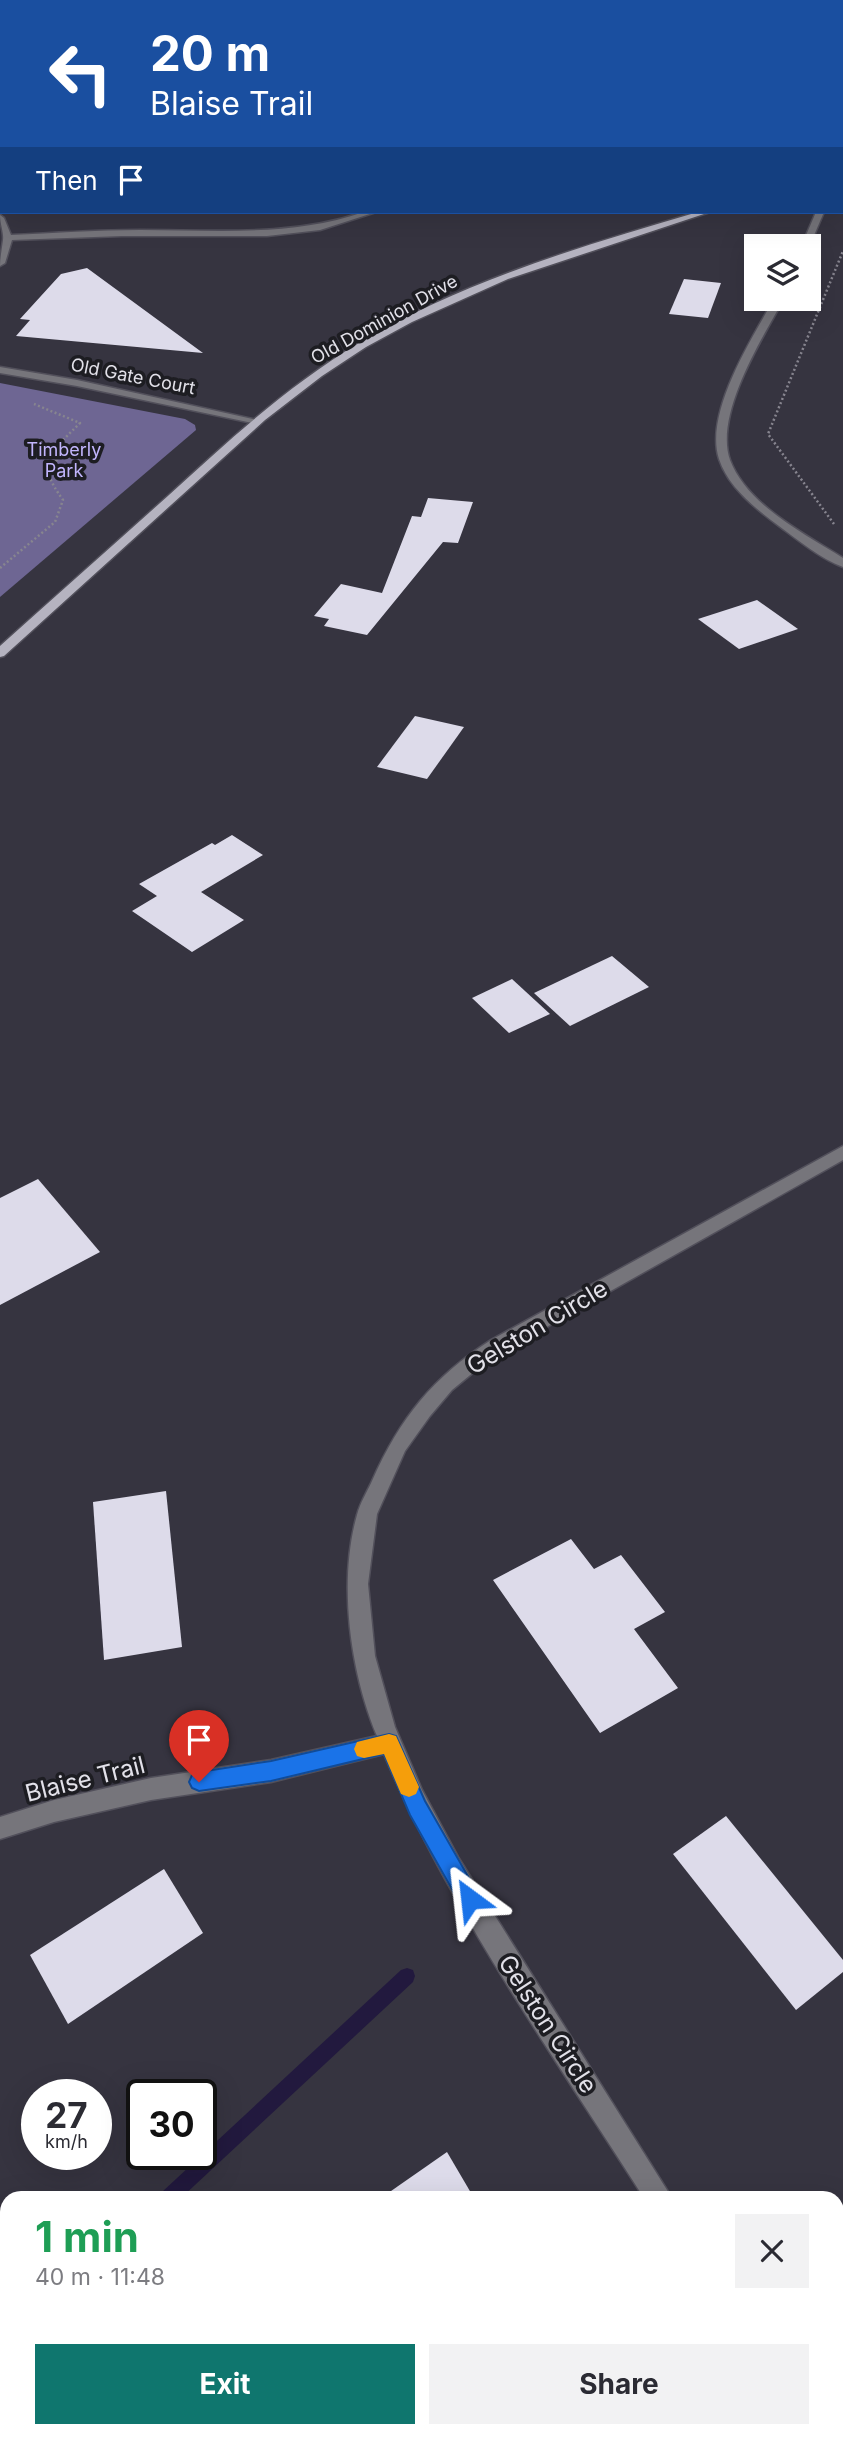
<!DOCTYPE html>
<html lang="en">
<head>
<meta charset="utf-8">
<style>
	body { margin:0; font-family:Inter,sans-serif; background:#f2f2f3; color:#2b2b33; height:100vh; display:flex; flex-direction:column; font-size:26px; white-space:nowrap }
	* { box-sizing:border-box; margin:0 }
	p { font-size:23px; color:#7c7c81 }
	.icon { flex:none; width:38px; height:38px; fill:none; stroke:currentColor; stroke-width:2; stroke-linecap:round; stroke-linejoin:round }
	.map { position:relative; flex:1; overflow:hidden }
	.panel { position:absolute; left:0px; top:2191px; width:844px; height:247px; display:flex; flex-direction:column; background:#fff; border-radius:21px 21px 0 0; box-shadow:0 7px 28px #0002 }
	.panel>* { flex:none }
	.hud { position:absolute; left:0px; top:0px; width:844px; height:214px; box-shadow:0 7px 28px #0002; background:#1a4fa0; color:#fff; overflow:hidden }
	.fabs { position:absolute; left:744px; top:234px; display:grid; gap:14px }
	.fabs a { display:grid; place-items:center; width:77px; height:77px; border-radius:0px; background:#fff; box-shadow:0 7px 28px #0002; font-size:35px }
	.speed { position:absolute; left:21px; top:2079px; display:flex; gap:14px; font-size:35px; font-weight:700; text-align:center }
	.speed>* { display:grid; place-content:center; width:91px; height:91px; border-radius:50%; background:#fff; box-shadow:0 7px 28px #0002; line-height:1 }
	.speed small { font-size:18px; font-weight:400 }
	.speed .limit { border:4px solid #111; border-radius:10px; background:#fff; color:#111 }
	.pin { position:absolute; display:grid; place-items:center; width:60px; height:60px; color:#fff; margin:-72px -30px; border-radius:50% 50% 50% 0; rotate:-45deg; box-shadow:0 0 7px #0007 }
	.pin .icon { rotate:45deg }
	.me { position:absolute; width:77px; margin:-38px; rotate:330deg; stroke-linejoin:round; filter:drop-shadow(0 0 5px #0008) }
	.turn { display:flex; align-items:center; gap:24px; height:147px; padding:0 35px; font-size:32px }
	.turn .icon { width:91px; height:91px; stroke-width:2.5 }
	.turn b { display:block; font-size:49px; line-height:60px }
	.then { display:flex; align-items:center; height:66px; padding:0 35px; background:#0003; gap:14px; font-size:26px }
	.round { display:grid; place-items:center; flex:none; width:74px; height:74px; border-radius:0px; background:#f2f2f3 }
	.head { display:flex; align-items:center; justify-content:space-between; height:119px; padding:0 35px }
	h1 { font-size:42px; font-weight:700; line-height:52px; color:#1e9e55 }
	.button { display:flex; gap:14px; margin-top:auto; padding:14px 35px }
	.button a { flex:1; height:80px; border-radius:0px; background:#0f766e; color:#fff; font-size:28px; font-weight:700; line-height:80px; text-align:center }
	.button a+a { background:#f2f2f3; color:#2b2b33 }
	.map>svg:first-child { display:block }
	.forest { fill:#6e6693 }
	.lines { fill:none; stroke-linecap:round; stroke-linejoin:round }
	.stream { fill:#22193e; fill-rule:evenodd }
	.building { fill:#dddbea }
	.minor-casing { stroke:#52505b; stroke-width:3 }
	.major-casing { stroke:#52505b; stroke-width:3 }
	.path { stroke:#87858f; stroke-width:2.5; stroke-dasharray:2 2.5; stroke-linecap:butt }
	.minor { fill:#76757b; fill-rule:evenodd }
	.major { fill:#b5b3c0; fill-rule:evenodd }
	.route { fill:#1a73e8; stroke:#114b97; stroke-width:2 }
	.slow { fill:#f59e0b }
	.labels { text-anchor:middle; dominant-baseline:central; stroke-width:7; stroke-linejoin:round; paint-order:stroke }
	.far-street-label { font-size:18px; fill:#e2e1e9; stroke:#1d1d22 }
	.far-park-label { font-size:18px; fill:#c1b5fc; stroke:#1d1d22 }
	.near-street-label { font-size:24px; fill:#e2e1e9; stroke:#1d1d22 }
</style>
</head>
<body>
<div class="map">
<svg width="843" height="2437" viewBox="0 0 843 2437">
	<rect width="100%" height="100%" fill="#363440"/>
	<polygon class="forest" points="0,383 185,419 195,425 196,430 0,597"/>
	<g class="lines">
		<g class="stream">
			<polygon points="407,1968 413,1970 415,1976 413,1982 181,2198 159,2198 162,2192 401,1970"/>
			<polygon points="9,2431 29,2431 26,2437 6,2437"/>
		</g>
	</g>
	<g class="building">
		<polygon points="87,268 203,353 16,336 30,320 20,319 61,274"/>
		<polygon points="684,279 721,283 708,318 669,314"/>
		<polygon points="428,498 473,502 458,543 443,542 367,635 324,626 329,619 314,616 341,584 382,593 412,516 421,517"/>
		<polygon points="757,600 798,629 739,649 698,619"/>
		<polygon points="415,716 464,727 427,779 377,767"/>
		<polygon points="232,835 263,855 201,892 244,920 192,952 132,911 157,896 139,884 212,843 215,845"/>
		<polygon points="612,956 649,987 570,1026 534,993"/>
		<polygon points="512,979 550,1014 509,1033 472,998"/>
		<polygon points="38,1179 100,1252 0,1305 0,1198"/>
		<polygon points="166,1491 182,1647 104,1660 93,1502"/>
		<polygon points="571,1539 594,1569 621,1555 665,1612 634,1629 678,1688 600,1733 493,1580"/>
		<polygon points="726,1816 843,1960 843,1972 796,2010 673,1854"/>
		<polygon points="164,1869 203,1933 68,2024 30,1955"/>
		<polygon points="447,2152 474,2198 381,2198"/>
	</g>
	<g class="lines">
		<defs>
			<g id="minor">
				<polygon points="0,12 2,12 0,17"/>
				<rect x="0" y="34" width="2" height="5"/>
				<rect x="842" y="60" width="1" height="5"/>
				<path d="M364,212H376L320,230L267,236H122L12,240L5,263L0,266C0,257 2,249 3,240C4,233 0,224 0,215L4,218L11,235C54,233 97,230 140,230C217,230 291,237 364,212Z"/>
				<polygon points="816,212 824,212 809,247 801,247"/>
				<path d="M774,299H784C762,338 714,415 730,460C747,505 805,534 843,558V567C821,559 798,540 779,526C756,509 728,487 719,459C704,413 752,338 774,299Z"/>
				<polygon points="0,367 77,380 262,421 257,424 77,386 0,373"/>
				<path d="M843,1146V1160L520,1342L475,1371L452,1390L430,1416L405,1451L377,1514L368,1584L375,1656L395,1727L422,1790L458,1857L672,2198H644C553,2055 450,1910 384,1754L271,1782L151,1800L54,1822L0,1839V1817L54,1800L151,1778L271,1760L377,1736C350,1671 338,1582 357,1515C360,1503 367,1492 372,1481C400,1418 433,1377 491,1340Z"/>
				<polygon points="797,2431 827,2431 829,2437 799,2437"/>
			</g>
			<path id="major" d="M698,212H710L508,279L412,322L366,347L322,376L265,420L4,656L0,657V646C56,596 113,545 169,495C229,440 289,385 359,343C463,281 582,246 698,212Z"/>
		</defs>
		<use href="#minor" class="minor-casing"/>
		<use href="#major" class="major-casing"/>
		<g class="path">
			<polyline points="834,524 768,434 843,251"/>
			<path d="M0,568L55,522L63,500C34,459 60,475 63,440L80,423L34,404"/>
		</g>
		<use href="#minor" class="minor"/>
		<use href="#major" class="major"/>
	</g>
	<polygon class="route" points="389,1734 396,1736 425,1801 477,1892 480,1899 477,1907 470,1910 462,1907 410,1815 384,1754 271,1781 199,1791 192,1788 189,1782 192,1775 199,1772 271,1761"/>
	<polygon class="slow" points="389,1734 396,1736 419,1787 416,1794 409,1797 401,1794 384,1754 364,1758 357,1756 354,1749 357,1742"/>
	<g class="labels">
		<g class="far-street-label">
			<text transform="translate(384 319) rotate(-29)">Old Dominion Drive</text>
			<text transform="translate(133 376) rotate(11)">Old Gate Court</text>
		</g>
		<g class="far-park-label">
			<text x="64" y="449">Timberly<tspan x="64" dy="21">Park</tspan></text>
		</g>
		<g class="near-street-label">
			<text transform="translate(537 1327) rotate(-31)">Gelston Circle</text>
			<text transform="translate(85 1779) rotate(-14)">Blaise Trail</text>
			<text transform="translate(548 2024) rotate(57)">Gelston Circle</text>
		</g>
	</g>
</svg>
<div class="fabs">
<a><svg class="icon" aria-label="layers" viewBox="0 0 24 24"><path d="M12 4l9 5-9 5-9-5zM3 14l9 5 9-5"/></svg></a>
</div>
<div class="speed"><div>27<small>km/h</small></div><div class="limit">30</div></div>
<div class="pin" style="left:199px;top:1782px;background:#d93025"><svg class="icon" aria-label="arrive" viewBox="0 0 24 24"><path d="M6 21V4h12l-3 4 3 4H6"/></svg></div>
<svg class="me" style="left:470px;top:1899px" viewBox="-20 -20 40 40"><path d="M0-17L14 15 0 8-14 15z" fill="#1a73e8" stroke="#fff" stroke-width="4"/></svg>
<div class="hud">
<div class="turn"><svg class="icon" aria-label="left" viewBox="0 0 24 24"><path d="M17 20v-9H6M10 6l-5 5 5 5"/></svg><div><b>20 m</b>Blaise Trail</div></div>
<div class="then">Then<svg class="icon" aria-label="arrive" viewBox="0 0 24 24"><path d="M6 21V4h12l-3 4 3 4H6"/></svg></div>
</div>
<section class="panel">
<div class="head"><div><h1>1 min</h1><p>40 m · 11:48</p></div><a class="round"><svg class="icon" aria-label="close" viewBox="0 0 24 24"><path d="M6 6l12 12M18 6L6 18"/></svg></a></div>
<div class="button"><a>Exit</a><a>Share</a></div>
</section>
</div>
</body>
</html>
